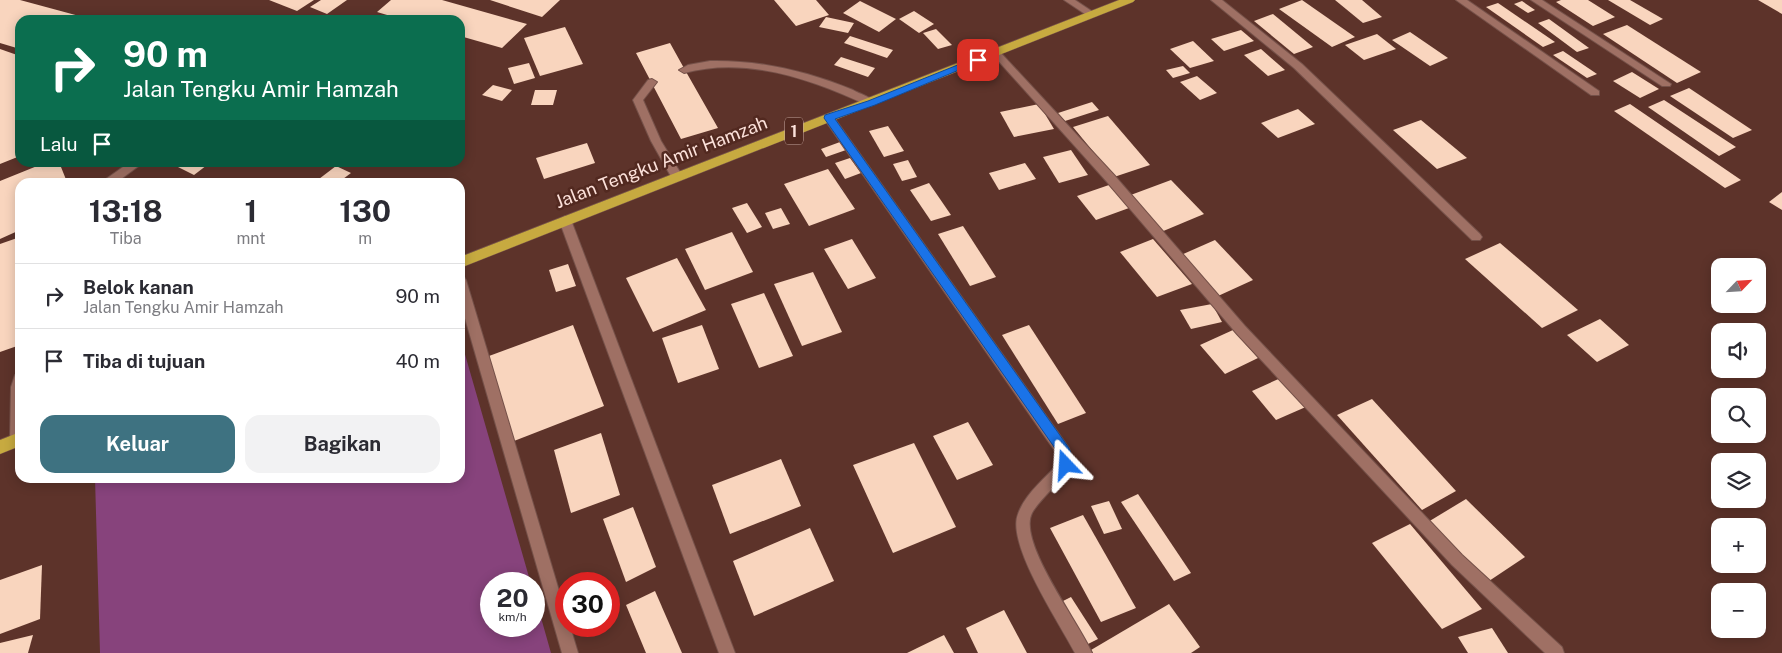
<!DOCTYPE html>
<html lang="id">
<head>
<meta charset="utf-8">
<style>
	body { margin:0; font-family:"Public Sans",sans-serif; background:#f2f2f3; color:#2b2b33; height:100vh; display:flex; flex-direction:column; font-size:19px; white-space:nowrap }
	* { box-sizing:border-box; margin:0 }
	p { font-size:16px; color:#7c7c81 }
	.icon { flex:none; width:28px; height:28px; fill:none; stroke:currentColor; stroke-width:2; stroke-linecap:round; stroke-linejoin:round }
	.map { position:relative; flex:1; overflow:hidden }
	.drawer { position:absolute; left:15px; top:178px; width:450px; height:305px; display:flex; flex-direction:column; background:#fff; border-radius:15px; box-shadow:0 2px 12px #0003 }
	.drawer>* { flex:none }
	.banner { position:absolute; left:15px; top:15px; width:450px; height:152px; border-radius:15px; box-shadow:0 2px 12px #0003; background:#0b6e4f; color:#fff; overflow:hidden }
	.needle { width:32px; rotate:65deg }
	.controls { position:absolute; left:1711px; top:258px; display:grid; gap:10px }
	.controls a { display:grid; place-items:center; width:55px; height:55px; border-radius:10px; background:#fff; box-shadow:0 2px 12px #0003; font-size:25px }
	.speed { position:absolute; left:480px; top:572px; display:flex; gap:10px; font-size:25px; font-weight:700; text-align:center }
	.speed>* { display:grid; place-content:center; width:65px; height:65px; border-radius:50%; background:#fff; box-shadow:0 2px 12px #0003; line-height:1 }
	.speed small { font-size:12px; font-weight:400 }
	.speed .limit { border:8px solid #d22; background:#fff; color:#111 }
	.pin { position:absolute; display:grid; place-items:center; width:42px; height:42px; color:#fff; margin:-21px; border-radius:10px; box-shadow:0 2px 8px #0006 }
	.me { position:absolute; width:55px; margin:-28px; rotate:340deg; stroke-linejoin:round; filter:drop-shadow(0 0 4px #0008) }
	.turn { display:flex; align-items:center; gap:18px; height:105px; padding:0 25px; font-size:22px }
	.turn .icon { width:65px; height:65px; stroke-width:2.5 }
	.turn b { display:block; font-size:35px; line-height:42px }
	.then { display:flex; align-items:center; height:48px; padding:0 25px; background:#0003; gap:10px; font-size:19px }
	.eta { display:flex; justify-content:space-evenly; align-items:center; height:85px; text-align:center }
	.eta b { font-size:30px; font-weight:700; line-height:35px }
	.action { display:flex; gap:10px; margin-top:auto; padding:10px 25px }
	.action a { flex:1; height:58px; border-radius:15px; background:#3e7281; color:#fff; font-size:20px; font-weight:700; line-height:58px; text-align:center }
	.action a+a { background:#f2f2f3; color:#2b2b33 }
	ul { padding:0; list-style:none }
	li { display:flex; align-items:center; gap:15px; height:65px; padding:0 25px; border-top:1px solid #e1e1e2 }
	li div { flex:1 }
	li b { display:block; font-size:19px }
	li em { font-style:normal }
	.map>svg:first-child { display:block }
	.green { fill:#87437c }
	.building { fill:#f9d5be }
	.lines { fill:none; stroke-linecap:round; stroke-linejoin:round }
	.lane-casing { stroke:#755149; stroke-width:2 }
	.street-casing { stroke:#755149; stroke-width:2 }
	.highway-casing { stroke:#755149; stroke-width:1 }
	.lane { fill:#9f7064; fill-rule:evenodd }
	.street { fill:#9f7064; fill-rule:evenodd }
	.highway { fill:#c7aa40; fill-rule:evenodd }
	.route { fill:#1a73e8; stroke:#114b97 }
	.labels { text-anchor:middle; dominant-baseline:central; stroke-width:5; stroke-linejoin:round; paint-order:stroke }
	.shield { fill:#522920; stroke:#c9aaa2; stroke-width:1 }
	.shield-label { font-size:16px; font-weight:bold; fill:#fce1da }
	.street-label { font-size:18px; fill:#fce1da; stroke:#522920 }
</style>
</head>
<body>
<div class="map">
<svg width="1782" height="653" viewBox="0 0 1782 653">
	<rect width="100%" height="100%" fill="#5d332a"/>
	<polygon class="green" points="460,337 531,584 491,584 491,626 534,626 534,593 551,653 100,653 95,478 460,478"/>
	<g class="building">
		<polygon points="0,0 20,0 94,20 20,20 20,49 0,43"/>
		<polygon points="269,0 314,0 297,11"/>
		<polygon points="321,0 347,0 327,14 310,7"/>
		<polygon points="391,0 442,0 527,24 502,48 460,36 460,20 404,20 377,12"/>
		<polygon points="490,0 560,0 542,17"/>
		<polygon points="774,0 816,0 829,15 796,26"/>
		<polygon points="1302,0 1355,37 1332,47 1279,9"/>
		<polygon points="1335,0 1362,0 1382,17 1363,23"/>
		<polygon points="1561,0 1588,0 1615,17 1593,26 1556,2"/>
		<polygon points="1608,0 1630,0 1663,19 1650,25"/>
		<polygon points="1758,0 1782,0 1782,14"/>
		<polygon points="860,1 896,19 879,32 843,13"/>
		<polygon points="1522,1 1535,10 1528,13 1514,4"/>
		<polygon points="1498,3 1555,42 1543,47 1486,7"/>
		<polygon points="914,11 934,24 919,33 899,19"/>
		<polygon points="1273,14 1313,47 1294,54 1254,21"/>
		<polygon points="826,17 854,23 848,33 819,27"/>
		<polygon points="1549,19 1589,48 1577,52 1538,23"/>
		<polygon points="1627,25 1701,72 1677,83 1603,34"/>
		<polygon points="565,27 583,64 540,76 524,38"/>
		<polygon points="936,29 952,45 938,49 923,33"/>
		<polygon points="1241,30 1254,41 1224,51 1211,39"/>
		<polygon points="1410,32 1448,58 1430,66 1392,40"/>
		<polygon points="1377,34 1396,49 1364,60 1345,45"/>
		<polygon points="850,36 893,50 887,58 844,43"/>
		<polygon points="1193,41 1214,61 1190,68 1170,49"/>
		<polygon points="670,43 685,70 718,128 681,139 636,53"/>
		<polygon points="0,49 20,56 20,156 0,164"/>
		<polygon points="1261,49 1285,70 1268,76 1244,55"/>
		<polygon points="1563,51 1597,74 1587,78 1553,55"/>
		<polygon points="841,57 875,68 868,77 834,65"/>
		<polygon points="529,63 535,78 514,84 508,68"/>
		<polygon points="1183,66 1190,73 1173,78 1166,70"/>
		<polygon points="1632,72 1659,89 1640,98 1613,81"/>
		<polygon points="1197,76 1217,93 1200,100 1180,82"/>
		<polygon points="493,85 512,90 502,101 482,95"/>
		<polygon points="1689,88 1752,130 1733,138 1670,96"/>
		<polygon points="535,90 557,90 553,105 531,105"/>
		<polygon points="1664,100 1736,147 1719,156 1648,107"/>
		<polygon points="1092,102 1099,110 1065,121 1058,113"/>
		<polygon points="1039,104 1054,129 1014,137 1000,112"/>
		<polygon points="1630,104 1741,180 1725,188 1614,111"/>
		<polygon points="1298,109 1315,124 1278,138 1261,123"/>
		<polygon points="1108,116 1150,165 1114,177 1073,127"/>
		<polygon points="1421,120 1467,158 1437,169 1393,130"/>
		<polygon points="888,126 904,151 884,157 869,131"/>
		<polygon points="840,142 846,150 826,157 821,149"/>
		<polygon points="587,143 595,163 544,179 536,158"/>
		<polygon points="1071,150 1088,175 1059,183 1043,157"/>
		<polygon points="850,158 861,173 845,179 835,163"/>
		<polygon points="908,160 917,177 902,181 893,164"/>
		<polygon points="47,162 59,162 67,182 20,182 20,230 0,239 0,181"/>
		<polygon points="174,162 211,162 194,175 172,164"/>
		<polygon points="1025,163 1036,179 999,190 989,173"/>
		<polygon points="336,166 351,173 339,182 315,182"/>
		<polygon points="828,169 855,209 809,226 784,184"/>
		<polygon points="1171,180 1204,214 1161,232 1128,196"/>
		<polygon points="929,183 951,215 931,221 910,190"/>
		<polygon points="1109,185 1129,208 1096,220 1077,196"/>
		<polygon points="1782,192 1782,210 1769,202"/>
		<polygon points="747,203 762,227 747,233 732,208"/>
		<polygon points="781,208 790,224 773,229 765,213"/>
		<polygon points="963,226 996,277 970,286 938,234"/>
		<polygon points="732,232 753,272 705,290 685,249"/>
		<polygon points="20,237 20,345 0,352 0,244"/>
		<polygon points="852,239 876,278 848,289 824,249"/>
		<polygon points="1153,239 1192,284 1157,297 1120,252"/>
		<polygon points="1215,240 1253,280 1218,296 1181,255"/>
		<polygon points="1500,243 1578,310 1542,328 1465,259"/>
		<polygon points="677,258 706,310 653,332 626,278"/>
		<polygon points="568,264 576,286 556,292 549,270"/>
		<polygon points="813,272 842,332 802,346 774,284"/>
		<polygon points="764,293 793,356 759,368 731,304"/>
		<polygon points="1212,304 1222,322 1191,329 1180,310"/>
		<polygon points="1600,319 1629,345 1597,362 1567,335"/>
		<polygon points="573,325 604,406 514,441 489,356"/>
		<polygon points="702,325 719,369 678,383 662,338"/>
		<polygon points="1029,325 1086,413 1058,424 1002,335"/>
		<polygon points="1233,330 1258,358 1225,374 1200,345"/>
		<polygon points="1283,377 1308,406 1276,420 1252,391"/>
		<polygon points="1372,399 1456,491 1422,510 1337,415"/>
		<polygon points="968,422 993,465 957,480 933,436"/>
		<polygon points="601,433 620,495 571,513 554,450"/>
		<polygon points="914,443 956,527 893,553 853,465"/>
		<polygon points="781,459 801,506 730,534 712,485"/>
		<polygon points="1138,494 1191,573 1174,581 1121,502"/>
		<polygon points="1466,499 1525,557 1486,583 1428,522"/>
		<polygon points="1109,501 1122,529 1104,534 1091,506"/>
		<polygon points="633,507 656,567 626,582 603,519"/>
		<polygon points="1083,515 1136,608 1101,622 1050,528"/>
		<polygon points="1410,524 1482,609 1442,629 1372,543"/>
		<polygon points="810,528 834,581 754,616 733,561"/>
		<polygon points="42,565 40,619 0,634 0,580"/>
		<polygon points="655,591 682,653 646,653 626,605"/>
		<polygon points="1071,597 1098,639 1088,644 1061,602"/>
		<polygon points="1169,604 1200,647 1191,653 1093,653 1091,650"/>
		<polygon points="1004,610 1027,653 978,653 966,628"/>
		<polygon points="1492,628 1508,653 1468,653 1458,637"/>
		<polygon points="33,635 28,653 0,653 0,643"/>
		<polygon points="944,635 954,653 907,653"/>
	</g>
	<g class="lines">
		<defs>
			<g id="lane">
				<path d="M710,61C759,60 807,71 853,90C860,94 871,97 876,103L871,106L867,105C811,79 746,56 684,73L679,70L688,65Z"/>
				<polygon points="652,79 657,82 643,100 661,141 683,177 677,181 673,180 651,141 633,100 648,80"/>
				<polygon points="130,162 144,162 117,182 105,182 106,179"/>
				<polygon points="460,275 464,277 466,280 566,614 566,626 570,626 578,653 562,653 460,301"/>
				<polygon points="20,374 20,446 12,445 10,441 11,387 15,375"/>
			</g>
			<g id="street">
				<polygon points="1064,0 1075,0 1096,14 1094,16 1088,16"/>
				<polygon points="1211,0 1222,0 1302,64 1480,234 1482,237 1480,240 1472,240 1294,68"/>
				<polygon points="1456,0 1467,0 1599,91 1599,95 1591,95"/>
				<polygon points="1531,0 1542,0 1671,84 1670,86 1662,86"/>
				<polygon points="996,50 999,51 1115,176 1245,326 1462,555 1562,647 1564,653 1545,653 1452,565 1237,334 1107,182 993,55 991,53"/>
				<path d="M829,114L833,116L1069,448L1073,465L1071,469C1061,481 1039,500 1032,513C1017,542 1080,624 1092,653H1075C1060,624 1006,544 1018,514C1025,494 1045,478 1059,463L1057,454L825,120L824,118L825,116Z"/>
				<polygon points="565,216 571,220 735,653 719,653 559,220"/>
			</g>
			<g id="highway">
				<polygon points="1119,0 1135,0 1133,2 460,268 460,257"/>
				<polygon points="20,432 20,446 0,454 0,440"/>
			</g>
		</defs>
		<use href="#lane" class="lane-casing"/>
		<use href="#street" class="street-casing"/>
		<use href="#highway" class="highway-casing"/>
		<use href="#lane" class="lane"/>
		<use href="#street" class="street"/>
		<use href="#highway" class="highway"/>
	</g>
	<polygon class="route" points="975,58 978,58 983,60 875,105 835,119 1069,448 1073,459 1071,469 1066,471 1062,469 1059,454 824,118 825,115 868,101"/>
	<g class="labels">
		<rect class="shield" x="785" y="117.5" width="18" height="27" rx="4"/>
		<g class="shield-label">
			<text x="794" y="131">1</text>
		</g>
		<g class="street-label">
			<text transform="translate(661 162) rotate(-21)">Jalan Tengku Amir Hamzah</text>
		</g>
	</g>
</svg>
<div class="controls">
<a><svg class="needle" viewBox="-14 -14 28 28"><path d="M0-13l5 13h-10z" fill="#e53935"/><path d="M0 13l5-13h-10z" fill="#7c7c81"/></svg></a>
<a><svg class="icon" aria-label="sound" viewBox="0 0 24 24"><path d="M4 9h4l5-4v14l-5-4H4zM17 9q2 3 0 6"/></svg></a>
<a><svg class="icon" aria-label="search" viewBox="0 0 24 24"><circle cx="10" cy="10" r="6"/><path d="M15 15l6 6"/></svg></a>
<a><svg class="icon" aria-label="layers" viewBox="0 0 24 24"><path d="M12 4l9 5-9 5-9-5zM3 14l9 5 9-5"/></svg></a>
<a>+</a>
<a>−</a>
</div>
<div class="speed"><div>20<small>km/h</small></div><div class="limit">30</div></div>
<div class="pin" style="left:978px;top:60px;background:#d93025"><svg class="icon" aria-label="arrive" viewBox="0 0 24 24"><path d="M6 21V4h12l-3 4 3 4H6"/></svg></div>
<svg class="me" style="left:1066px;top:465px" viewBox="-20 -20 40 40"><path d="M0-17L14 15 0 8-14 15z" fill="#1a73e8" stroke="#fff" stroke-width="4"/></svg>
<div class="banner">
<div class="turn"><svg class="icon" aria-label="right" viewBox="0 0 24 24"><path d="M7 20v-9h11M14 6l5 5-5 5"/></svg><div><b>90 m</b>Jalan Tengku Amir Hamzah</div></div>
<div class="then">Lalu<svg class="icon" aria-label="arrive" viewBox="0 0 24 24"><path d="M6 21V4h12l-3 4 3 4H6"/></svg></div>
</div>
<section class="drawer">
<div class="eta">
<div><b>13:18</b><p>Tiba</p></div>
<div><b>1</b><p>mnt</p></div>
<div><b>130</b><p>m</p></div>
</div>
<ul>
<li><svg class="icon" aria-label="right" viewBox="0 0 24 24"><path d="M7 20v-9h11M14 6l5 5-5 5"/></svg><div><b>Belok kanan</b><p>Jalan Tengku Amir Hamzah</p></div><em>90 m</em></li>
<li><svg class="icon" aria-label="arrive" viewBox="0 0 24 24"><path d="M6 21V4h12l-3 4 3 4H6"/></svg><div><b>Tiba di tujuan</b></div><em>40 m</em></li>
</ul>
<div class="action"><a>Keluar</a><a>Bagikan</a></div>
</section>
</div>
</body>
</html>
